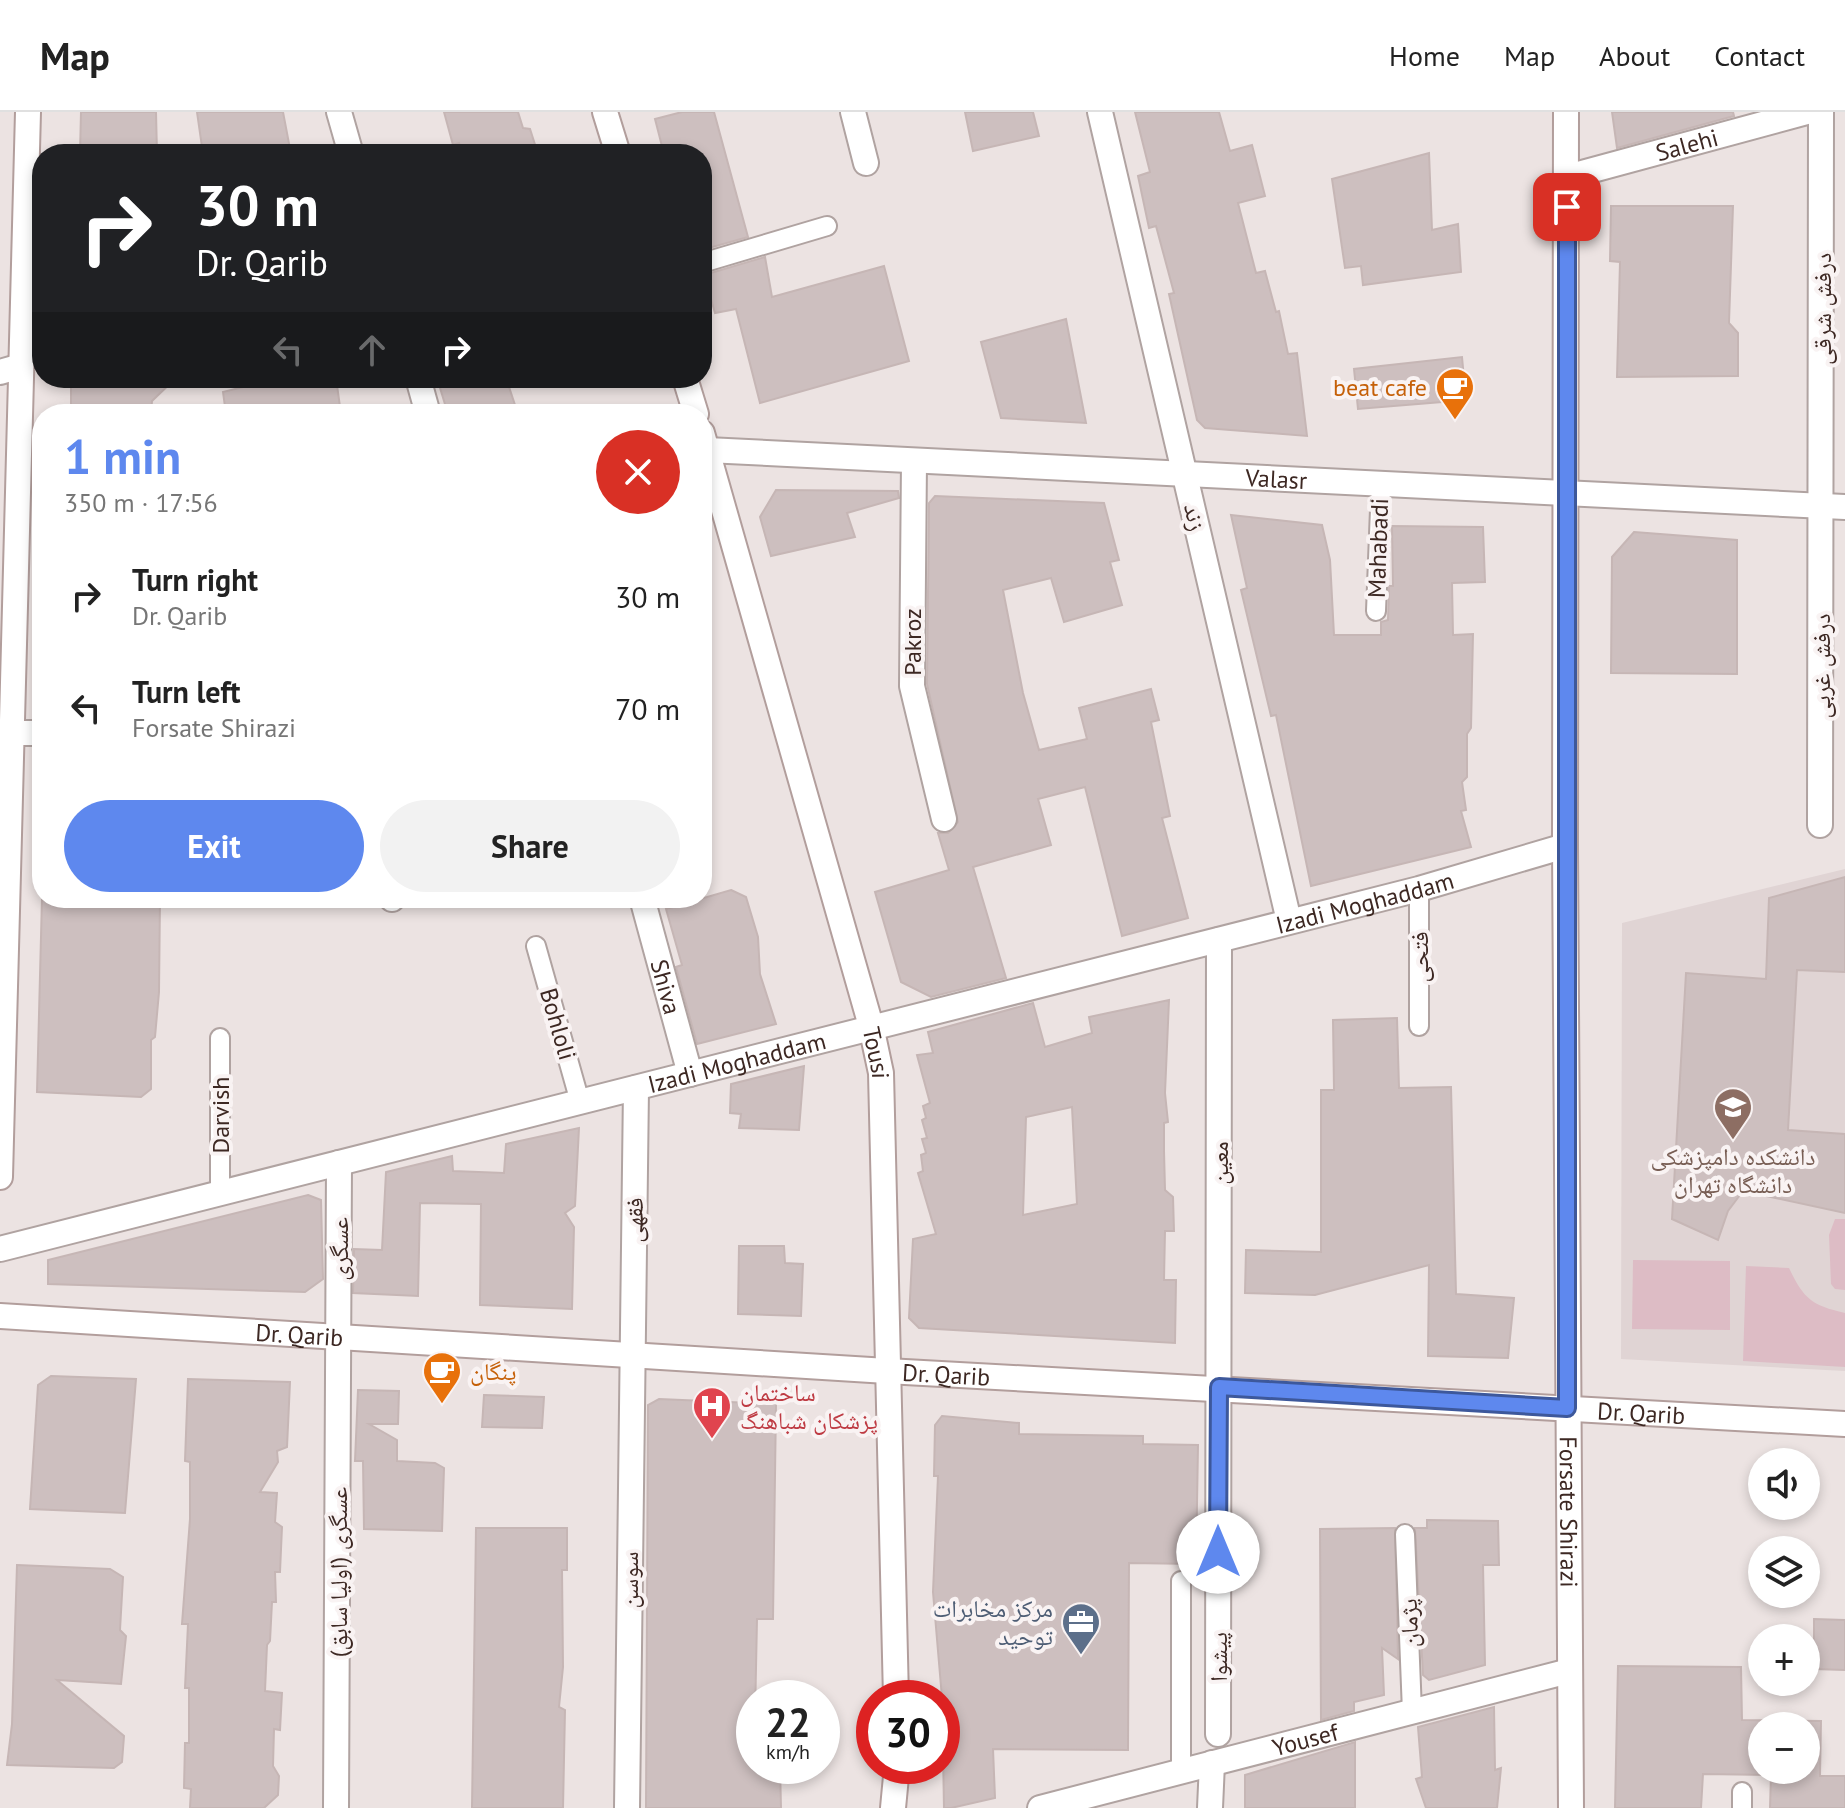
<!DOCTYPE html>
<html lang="en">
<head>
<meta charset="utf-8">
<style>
	body { margin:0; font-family:"PT Sans","Noto Naskh Arabic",sans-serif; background:#f2f2f2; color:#222; height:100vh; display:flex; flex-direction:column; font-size:30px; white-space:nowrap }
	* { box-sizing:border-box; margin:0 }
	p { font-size:26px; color:#767676 }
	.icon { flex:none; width:44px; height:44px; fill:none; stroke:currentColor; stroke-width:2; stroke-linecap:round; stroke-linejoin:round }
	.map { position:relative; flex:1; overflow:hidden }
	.side { position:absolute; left:32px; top:292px; width:680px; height:504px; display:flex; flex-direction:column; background:#fff; border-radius:32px; box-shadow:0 4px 12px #0003 }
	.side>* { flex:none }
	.guide { position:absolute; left:32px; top:32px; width:680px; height:244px; border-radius:32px; box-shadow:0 4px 12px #0003; background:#202124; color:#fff; overflow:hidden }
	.fabs { position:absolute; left:1748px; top:1336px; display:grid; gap:16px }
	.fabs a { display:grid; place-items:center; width:72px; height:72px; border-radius:50%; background:#fff; box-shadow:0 4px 12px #0003; font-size:40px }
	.speed { position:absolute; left:736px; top:1568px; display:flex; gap:16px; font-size:40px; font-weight:700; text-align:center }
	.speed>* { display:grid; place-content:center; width:104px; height:104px; border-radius:50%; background:#fff; box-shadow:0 4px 12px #0003; line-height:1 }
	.speed small { font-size:20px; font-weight:400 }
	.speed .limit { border:12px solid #d22; background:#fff; color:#111 }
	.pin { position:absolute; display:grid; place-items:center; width:68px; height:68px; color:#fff; margin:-34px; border-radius:16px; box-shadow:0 4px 12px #0006 }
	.me { position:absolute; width:88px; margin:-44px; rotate:0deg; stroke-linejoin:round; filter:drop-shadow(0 0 6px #0008) }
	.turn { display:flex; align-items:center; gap:28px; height:168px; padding:0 32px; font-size:36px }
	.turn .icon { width:104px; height:104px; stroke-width:2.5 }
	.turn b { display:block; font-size:56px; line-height:68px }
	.lanes { display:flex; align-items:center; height:76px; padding:0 32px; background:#0003; justify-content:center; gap:40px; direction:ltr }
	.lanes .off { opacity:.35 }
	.round { display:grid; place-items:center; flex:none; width:84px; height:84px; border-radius:42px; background:#f2f2f2 }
	.summary { display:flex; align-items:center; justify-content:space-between; height:136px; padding:0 32px }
	h1 { font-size:48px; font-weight:800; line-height:60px; color:#5e88ee }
	.action { display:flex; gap:16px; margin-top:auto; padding:16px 32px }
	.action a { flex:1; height:92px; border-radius:48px; background:#5e88ee; color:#fff; font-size:32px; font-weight:800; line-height:92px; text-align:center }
	.action a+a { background:#f2f2f2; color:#222 }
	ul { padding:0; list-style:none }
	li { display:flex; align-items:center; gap:24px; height:112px; padding:0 32px }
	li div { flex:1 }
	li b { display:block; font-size:30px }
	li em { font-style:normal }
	header { display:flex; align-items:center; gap:48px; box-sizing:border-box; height:112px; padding:0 40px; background:#fff; border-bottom:2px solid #e0e0e0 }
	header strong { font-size:38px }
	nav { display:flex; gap:44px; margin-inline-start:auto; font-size:28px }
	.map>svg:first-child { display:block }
	.built { fill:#e0d4d4 }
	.green { fill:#ddbcc5 }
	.building { fill:#cdbfbf; stroke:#c6b6b5; stroke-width:2; fill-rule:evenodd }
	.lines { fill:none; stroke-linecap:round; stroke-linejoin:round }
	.lane-casing { stroke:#b0a3a1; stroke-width:22 }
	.street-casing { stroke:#b0a3a1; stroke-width:28 }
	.secondary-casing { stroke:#b29e9c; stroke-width:28 }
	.lane { stroke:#fff; stroke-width:18 }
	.street { stroke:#fff; stroke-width:24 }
	.secondary { stroke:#fff; stroke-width:24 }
	.route-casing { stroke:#3d589b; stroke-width:20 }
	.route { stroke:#5e88ee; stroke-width:14 }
	.labels { text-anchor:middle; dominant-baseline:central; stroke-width:8; stroke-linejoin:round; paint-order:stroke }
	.street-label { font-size:24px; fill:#3d2823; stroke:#f9f3f3 }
	.food-label { font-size:24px; fill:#c56008; stroke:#f9f3f3; text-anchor:end }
	.education-label { font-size:24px; fill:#785e54; stroke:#f9f3f3 }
	.health-label { font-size:24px; fill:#be3a42; stroke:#f9f3f3; text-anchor:start }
	.service-label { font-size:24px; fill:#4e5e75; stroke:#f9f3f3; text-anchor:end }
</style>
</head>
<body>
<header>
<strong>Map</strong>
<nav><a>Home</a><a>Map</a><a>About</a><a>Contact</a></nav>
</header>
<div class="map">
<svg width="1845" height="1696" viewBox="0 0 1845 1696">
	<rect width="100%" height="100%" fill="#ece3e2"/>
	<polygon class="built" points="1845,757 1845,1259 1621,1247 1622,811"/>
	<g class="green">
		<polygon points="1835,1107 1845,1107 1845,1178 1835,1177 1831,1172 1829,1123"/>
		<polygon points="1633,1148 1730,1149 1730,1218 1632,1217"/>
		<path d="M1746,1154L1789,1156C1804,1187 1811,1193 1845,1201V1255L1743,1249Z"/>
	</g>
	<g class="building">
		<polygon points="81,0 156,0 157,42 80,42"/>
		<polygon points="197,0 283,0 291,42 203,42"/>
		<polygon points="444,0 518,0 523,16 530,17 538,42 462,42 459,31 453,33"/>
		<polygon points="682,0 714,0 748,125 702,138 702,42 664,42 655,7"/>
		<polygon points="965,0 1033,0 1039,24 973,39"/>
		<polygon points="1135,0 1219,0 1230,39 1252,33 1265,84 1238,91 1256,161 1265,159 1276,200 1279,199 1288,242 1297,241 1307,324 1205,316 1197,308 1169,182 1174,181 1156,114 1149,116 1138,64 1150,60"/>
		<polygon points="1612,0 1733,0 1734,4 1617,36"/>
		<polygon points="1429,41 1432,118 1458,112 1461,160 1363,173 1361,154 1345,156 1332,67"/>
		<polygon points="1611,94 1733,94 1729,211 1738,221 1738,264 1617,265 1620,150 1610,149"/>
		<polygon points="765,145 772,185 884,154 909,249 760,291 736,197 715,201 704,163"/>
		<polygon points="1066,207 1086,311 1001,306 981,230"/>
		<polygon points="1462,245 1466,288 1358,297 1354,257"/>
		<polygon points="71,266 176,266 152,289 151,302 71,302"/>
		<polygon points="241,266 336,266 341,302 226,302 223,280 243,275"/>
		<polygon points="437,266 506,266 518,302 448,302"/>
		<polygon points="776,378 898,379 899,386 847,401 855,425 771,444 760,405"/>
		<polygon points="935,384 1104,391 1119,448 1110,450 1122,493 1064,510 1051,466 1003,478 1023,581 1039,638 1087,627 1079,596 1151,577 1159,608 1151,610 1170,704 1162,706 1188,806 1122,824 1085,675 1038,687 1051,733 973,755 1006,866 931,885 901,870 875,780 949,758 938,721 948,721 958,710 927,572 929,391"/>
		<polygon points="1231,403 1322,413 1330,448 1334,523 1381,523 1381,510 1388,508 1389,474 1393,474 1392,414 1483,415 1485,470 1452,471 1453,523 1473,522 1471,616 1467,622 1467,665 1462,670 1466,698 1461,699 1471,735 1311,774 1276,603 1271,604 1241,478 1247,476"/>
		<polygon points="1634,420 1737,428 1737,562 1611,561 1612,445"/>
		<polygon points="1845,765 1845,860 1797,858 1788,1018 1845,1022 1845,1101 1743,1079 1728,1099 1718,1128 1672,1107 1686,861 1766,867 1769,786"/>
		<polygon points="731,778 746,785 758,825 760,862 776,912 697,932 676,855 682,853 666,797"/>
		<polygon points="42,786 160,786 159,880 155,925 151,928 151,977 141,985 37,980"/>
		<path d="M1169,888L1165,981L1168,1010L1164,1011V1039L1165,1078L1173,1085L1174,1119H1165L1164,1168H1176L1175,1231L919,1216L909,1206L913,1127L936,1122L918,1061L923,1059L921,1043L926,1041L922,1027L927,1026L922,1008L926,1006L923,994L930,991L917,943L933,941L928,920L1033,891L1045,935L1092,921L1089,905ZM1072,995L1077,1092L1023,1103L1026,1005Z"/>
		<polygon points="1397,906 1399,976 1451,975 1456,1182 1514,1186 1508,1246 1428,1244 1429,1153 1315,1183 1245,1181 1246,1138 1321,1140 1321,978 1334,978 1333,908"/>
		<polygon points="804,954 799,1018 739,1016 741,1002 730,1001 731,972"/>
		<polygon points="579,1016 575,1094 565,1101 574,1115 572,1197 480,1193 481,1092 420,1091 418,1184 353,1181 354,1137 382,1138 386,1060 452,1044 453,1059 504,1061 506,1032"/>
		<polygon points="308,1083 321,1088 323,1167 305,1180 48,1172 48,1148"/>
		<polygon points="739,1134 784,1134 785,1151 803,1152 801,1204 738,1202"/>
		<polygon points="51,1264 136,1267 125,1401 30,1397 38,1273"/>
		<polygon points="188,1267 290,1270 287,1335 277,1339 278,1350 260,1380 277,1381 275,1410 282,1415 280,1460 275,1460 276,1490 272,1490 270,1529 267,1533 265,1579 282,1581 280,1618 274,1617 273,1654 279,1664 278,1683 264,1696 190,1696 191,1677 184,1676 185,1631 189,1631 189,1576 185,1576 188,1512 182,1512 190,1407 190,1350 185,1349"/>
		<polygon points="358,1278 399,1279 398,1312 369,1312 397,1328 397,1349 435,1351 444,1356 442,1419 364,1417 363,1349 355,1349"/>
		<polygon points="484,1283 544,1285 542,1316 482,1315"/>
		<polygon points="659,1287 776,1292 773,1507 757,1507 754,1654 780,1654 781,1696 646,1696 648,1293"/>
		<polygon points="942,1304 1019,1311 1019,1322 1143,1324 1143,1332 1198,1333 1196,1452 1129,1451 1128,1638 993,1637 995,1686 951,1696 944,1696 942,1586 933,1480 938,1364 934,1364 935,1313"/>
		<polygon points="1427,1408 1498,1409 1499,1453 1483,1453 1485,1553 1429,1568 1423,1563 1415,1416 1427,1416"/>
		<polygon points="476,1416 567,1416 567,1458 562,1458 563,1555 559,1595 565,1598 563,1696 472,1696"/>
		<polygon points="1395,1416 1398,1547 1382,1536 1384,1583 1354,1590 1354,1599 1321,1608 1320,1417"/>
		<polygon points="17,1453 110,1457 123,1465 120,1518 126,1524 121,1572 57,1568 124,1624 122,1650 114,1656 7,1653 12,1612"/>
		<polygon points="1814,1507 1845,1508 1845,1558 1814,1557"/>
		<path d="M1618,1554L1741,1555L1742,1608L1821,1609L1820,1664H1845V1696H1770L1771,1663L1703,1662L1701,1696H1615ZM1762,1614H1806V1658H1762Z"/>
		<polygon points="1494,1595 1495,1658 1501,1656 1497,1696 1426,1696 1416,1667 1422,1665 1418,1615"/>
		<polygon points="1355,1630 1355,1696 1245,1696 1245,1663"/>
	</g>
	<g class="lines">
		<defs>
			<g id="lane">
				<polyline points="702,151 827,114"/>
				<polyline points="1376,499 1381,372"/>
				<polyline points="1419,777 1419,914"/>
				<polyline points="536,834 580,990"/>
				<polyline points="220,926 220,1081"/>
				<polyline points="1405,1422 1412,1600"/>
				<polyline points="1181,1469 1181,1658"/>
				<polyline points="1742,1696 1742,1680"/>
			</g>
			<g id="street">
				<polyline points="339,0 351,42"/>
				<polyline points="853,0 866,51"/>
				<polyline points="1100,0 1289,809"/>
				<path id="s1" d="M1567,65L1807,0"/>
				<polyline points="0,260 21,254"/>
				<polyline points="418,266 428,302"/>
				<path id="s2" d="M707,338L1845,395"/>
				<polyline points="914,349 912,574 944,707"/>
				<polyline points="11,621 42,621"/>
				<polyline points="1820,713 1821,0"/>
				<path id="s3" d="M642,786L690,962"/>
				<polyline points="392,787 392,786"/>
				<path id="s4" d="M0,1137L1419,777L1565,734"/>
				<polyline points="1218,1622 1219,828"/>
				<polyline points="336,1696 339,1051"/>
				<polyline points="627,1696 636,976"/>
				<path id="s5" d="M1040,1696L1569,1559"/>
				<polyline points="1210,1696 1212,1651"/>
			</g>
			<g id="secondary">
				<polyline points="605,0 618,42"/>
				<path id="s6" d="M1566,0L1565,734L1571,1696"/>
				<polyline points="685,266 696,302"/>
				<path id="s7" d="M702,321L871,914L881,961L896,1586"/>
				<polyline points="0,1065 28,0"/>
				<path id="s8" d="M0,1204L887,1259L1845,1312"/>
				<polyline points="893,1696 897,1654"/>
			</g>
		</defs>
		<use href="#lane" class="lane-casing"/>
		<use href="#street" class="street-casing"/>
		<use href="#secondary" class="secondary-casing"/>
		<use href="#lane" class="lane"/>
		<use href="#street" class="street"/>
		<use href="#secondary" class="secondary"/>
	</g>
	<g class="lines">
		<defs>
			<polyline id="route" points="1218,1440 1219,1275 1567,1296 1567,95"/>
		</defs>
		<use href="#route" class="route-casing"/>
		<use href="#route" class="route"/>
	</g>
	<defs>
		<symbol id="cafe-pin" viewBox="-11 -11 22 30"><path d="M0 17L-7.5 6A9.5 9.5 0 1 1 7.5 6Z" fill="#e8710a" stroke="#f9f3f3"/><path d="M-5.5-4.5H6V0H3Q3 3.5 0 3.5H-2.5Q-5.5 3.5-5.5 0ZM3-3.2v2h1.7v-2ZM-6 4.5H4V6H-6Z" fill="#fff"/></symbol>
		<symbol id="university-pin" viewBox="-11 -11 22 30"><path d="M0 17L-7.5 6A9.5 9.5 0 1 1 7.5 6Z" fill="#8d6e63" stroke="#f9f3f3"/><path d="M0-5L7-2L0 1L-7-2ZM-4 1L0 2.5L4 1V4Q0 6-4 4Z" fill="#fff"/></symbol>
		<symbol id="hospital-pin" viewBox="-11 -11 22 30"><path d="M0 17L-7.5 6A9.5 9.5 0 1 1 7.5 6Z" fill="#e0444e" stroke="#f9f3f3"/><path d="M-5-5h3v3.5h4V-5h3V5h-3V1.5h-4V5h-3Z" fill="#fff"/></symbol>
		<symbol id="office-pin" viewBox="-11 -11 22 30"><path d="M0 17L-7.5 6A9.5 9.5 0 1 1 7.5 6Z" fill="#5c6f8a" stroke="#f9f3f3"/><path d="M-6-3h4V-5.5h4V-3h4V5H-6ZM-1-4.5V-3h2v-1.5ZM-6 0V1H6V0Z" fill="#fff"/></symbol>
	</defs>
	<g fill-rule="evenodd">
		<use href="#cafe-pin" x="1433" y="253" width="44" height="60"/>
		<use href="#university-pin" x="1711" y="973" width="44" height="60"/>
		<use href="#cafe-pin" x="420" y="1237" width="44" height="60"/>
		<use href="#hospital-pin" x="690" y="1272" width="44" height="60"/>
		<use href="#office-pin" x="1059" y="1488" width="44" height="60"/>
	</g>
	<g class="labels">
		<g class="street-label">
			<text stroke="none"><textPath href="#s1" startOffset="124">Salehi</textPath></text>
			<text transform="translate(1822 197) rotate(-90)">درفش شرقی</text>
			<text stroke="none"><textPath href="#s2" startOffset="570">Valasr</textPath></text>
			<text transform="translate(1195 405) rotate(77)">زند</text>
			<text transform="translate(1378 436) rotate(-88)">Mahabadi</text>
			<text transform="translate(912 530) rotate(-90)">Pakroz</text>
			<text transform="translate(1821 554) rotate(-90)">درفش غربی</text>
			<text stroke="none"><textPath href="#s4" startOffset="1408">Izadi Moghaddam</textPath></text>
			<text transform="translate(1419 845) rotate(-90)">فتحی</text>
			<text stroke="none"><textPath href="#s3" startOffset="92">Shiva</textPath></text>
			<text transform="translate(558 912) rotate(74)">Bohloli</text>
			<text stroke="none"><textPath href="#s7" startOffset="644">Tousi</textPath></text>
			<text stroke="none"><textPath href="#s4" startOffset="760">Izadi Moghaddam</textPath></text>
			<text transform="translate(220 1003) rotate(-90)">Darvish</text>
			<text transform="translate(1219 1051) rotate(-90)">معین</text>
			<text transform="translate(634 1108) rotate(-89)">فقهی</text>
			<text transform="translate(339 1137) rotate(-90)">عسگری</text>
			<text stroke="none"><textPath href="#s8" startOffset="300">Dr. Qarib</textPath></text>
			<text stroke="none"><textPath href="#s8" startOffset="948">Dr. Qarib</textPath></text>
			<text stroke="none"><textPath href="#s8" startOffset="1644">Dr. Qarib</textPath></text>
			<text stroke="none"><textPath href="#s6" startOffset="1400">Forsate Shirazi</textPath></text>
			<text transform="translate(338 1460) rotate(-90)">عسگری (اولیا سابق)</text>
			<text transform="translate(629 1468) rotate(-90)">سوسن</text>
			<text transform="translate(1409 1511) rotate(-92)">پژمان</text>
			<text transform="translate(1218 1545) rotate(-90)">پیشوا</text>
			<text stroke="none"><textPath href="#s5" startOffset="274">Yousef</textPath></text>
		</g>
		<g class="food-label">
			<text x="1427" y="275">beat cafe</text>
			<text x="470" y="1259" text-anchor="start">پنگان</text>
		</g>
		<g class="education-label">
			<text x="1733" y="1044">دانشکده دامپزشکی<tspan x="1733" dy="28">دانشگاه تهران</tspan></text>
		</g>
		<g class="health-label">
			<text x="740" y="1280">ساختمان<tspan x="740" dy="28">پزشکان شباهنگ</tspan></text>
		</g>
		<g class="service-label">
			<text x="1053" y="1496">مرکز مخابرات<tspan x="1053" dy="28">توحید</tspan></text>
		</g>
	</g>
</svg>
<div class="fabs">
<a><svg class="icon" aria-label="sound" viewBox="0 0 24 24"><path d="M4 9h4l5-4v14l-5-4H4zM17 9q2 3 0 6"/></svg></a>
<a><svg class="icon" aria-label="layers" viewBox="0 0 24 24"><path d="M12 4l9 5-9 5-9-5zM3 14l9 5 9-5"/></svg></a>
<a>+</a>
<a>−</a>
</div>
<div class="speed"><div>22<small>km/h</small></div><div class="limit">30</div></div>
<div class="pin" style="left:1567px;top:95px;background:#d93025"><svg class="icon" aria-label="arrive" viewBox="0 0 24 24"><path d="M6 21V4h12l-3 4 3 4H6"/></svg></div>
<svg class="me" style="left:1218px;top:1440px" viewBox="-20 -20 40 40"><circle r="19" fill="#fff"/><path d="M0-13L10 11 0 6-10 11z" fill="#5e88ee"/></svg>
<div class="guide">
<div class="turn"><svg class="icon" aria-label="right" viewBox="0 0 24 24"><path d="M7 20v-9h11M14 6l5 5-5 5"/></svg><div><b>30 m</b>Dr. Qarib</div></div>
<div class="lanes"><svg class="icon off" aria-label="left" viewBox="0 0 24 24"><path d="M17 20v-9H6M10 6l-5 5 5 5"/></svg><svg class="icon off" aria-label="ahead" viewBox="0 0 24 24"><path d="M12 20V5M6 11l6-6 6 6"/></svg><svg class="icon" aria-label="right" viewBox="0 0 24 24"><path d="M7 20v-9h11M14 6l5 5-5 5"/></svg></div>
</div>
<section class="side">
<div class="summary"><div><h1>1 min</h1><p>350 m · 17:56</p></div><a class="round" style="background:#d93025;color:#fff"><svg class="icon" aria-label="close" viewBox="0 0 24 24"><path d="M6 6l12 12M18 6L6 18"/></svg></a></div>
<ul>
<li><svg class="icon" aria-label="right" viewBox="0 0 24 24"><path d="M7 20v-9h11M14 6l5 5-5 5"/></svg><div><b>Turn right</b><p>Dr. Qarib</p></div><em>30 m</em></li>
<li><svg class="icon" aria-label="left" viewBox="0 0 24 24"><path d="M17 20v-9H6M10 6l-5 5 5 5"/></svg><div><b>Turn left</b><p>Forsate Shirazi</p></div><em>70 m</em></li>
</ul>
<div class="action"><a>Exit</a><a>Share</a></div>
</section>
</div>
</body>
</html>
